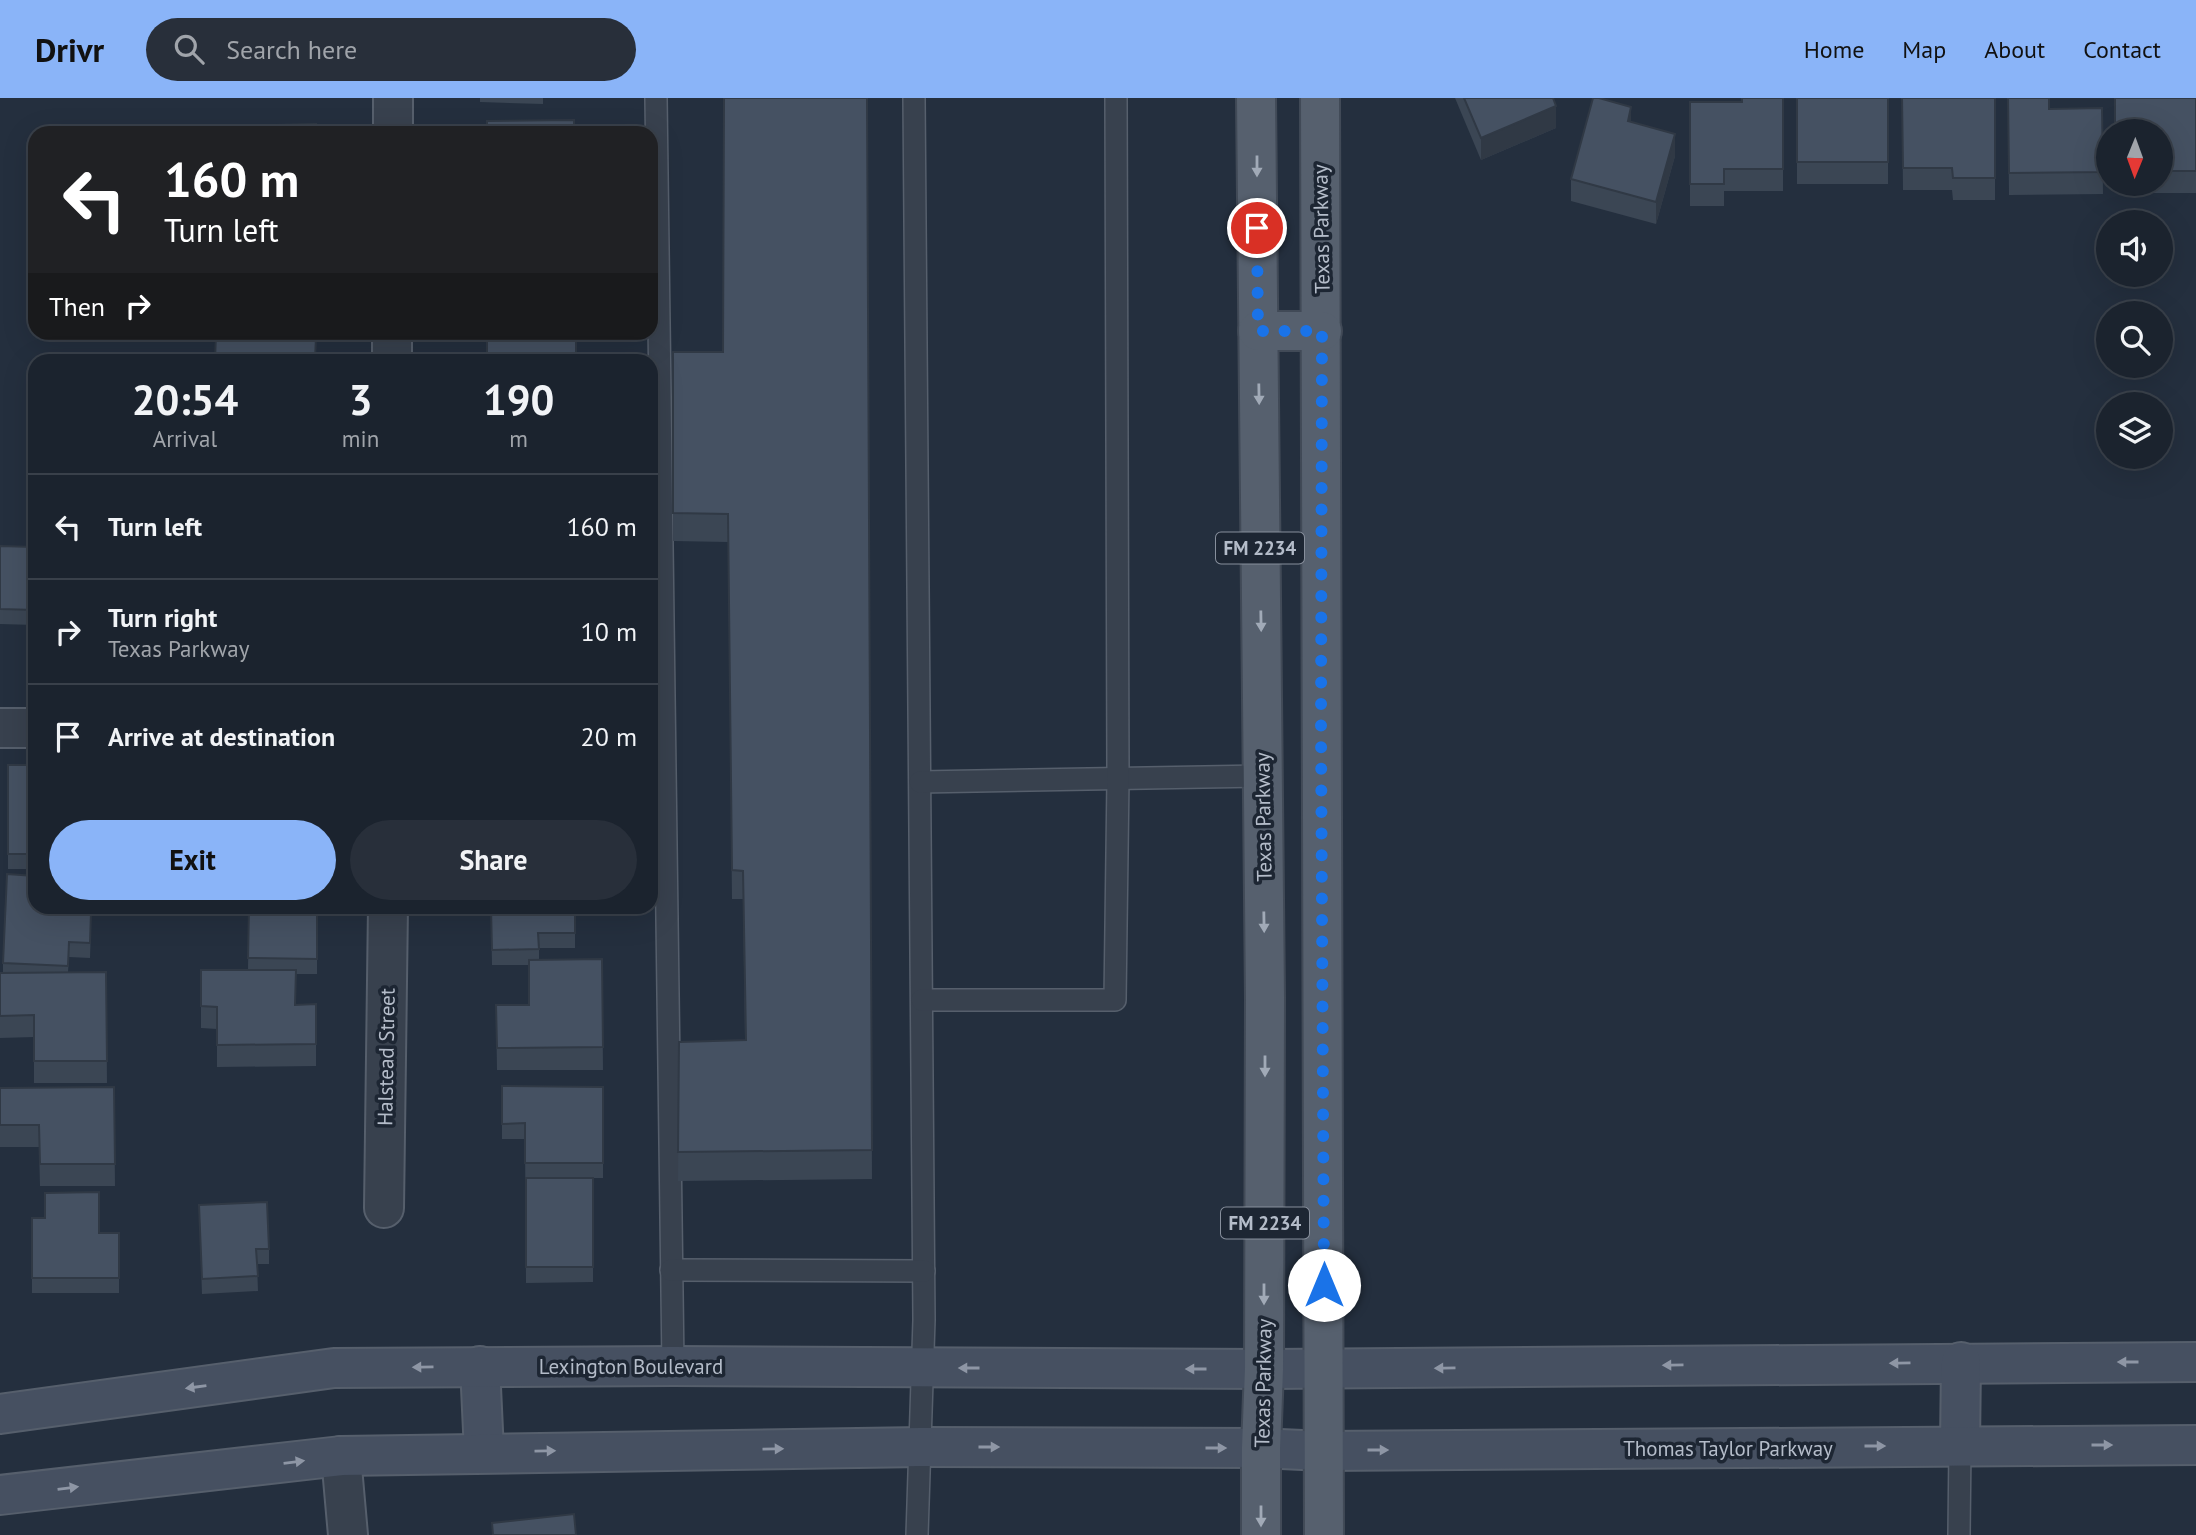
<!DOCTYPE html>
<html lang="en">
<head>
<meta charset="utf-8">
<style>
	body { margin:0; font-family:"PT Sans",sans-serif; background:#282f3a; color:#f1f3f6; height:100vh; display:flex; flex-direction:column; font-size:26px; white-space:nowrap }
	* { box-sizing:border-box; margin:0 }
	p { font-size:23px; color:#a0a4aa }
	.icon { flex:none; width:38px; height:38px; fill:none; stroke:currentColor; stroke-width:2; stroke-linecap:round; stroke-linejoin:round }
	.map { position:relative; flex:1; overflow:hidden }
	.drawer { position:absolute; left:28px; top:256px; width:630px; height:560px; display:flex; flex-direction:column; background:#1b232e; border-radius:21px; box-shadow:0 7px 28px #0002,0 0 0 2px #39404a }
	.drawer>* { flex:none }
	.hud { position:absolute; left:28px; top:28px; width:630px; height:214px; border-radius:21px; box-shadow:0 7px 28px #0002,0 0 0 2px #39404a; background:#202124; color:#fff; overflow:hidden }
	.needle { width:46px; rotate:181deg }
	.controls { position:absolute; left:2096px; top:21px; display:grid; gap:14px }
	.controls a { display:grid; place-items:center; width:77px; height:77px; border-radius:50%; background:#1b232e; box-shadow:0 7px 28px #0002,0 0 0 2px #39404a; font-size:35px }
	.pin { position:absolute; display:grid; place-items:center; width:60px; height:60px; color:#fff; margin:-30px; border:4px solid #fff; border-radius:50%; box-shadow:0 2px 7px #0007 }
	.me { position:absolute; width:77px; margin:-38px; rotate:0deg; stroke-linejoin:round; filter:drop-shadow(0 0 5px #0008) }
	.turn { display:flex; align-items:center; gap:24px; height:147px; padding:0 21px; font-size:32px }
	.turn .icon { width:91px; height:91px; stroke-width:2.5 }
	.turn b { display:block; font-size:49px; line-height:60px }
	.then { display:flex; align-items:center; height:66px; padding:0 21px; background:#0003; gap:14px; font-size:26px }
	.eta { display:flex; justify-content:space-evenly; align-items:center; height:119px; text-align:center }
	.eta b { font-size:42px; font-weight:700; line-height:49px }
	.cta { display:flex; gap:14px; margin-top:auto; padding:14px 21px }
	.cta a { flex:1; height:80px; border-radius:42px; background:#8ab4f8; color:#111; font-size:28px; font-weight:700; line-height:80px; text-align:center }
	.cta a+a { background:#282f3a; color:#f1f3f6 }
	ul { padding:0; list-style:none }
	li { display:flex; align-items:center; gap:21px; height:105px; padding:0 21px; border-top:2px solid #39404a }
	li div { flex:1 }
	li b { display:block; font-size:26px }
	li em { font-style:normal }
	header { display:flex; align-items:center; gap:42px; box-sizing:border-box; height:98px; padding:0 35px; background:#8ab4f8; color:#111 }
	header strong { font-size:33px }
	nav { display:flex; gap:38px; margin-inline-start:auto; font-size:24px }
	.search { width:490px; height:63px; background:#282f3a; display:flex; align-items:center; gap:18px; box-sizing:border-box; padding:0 24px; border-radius:38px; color:#a0a4aa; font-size:26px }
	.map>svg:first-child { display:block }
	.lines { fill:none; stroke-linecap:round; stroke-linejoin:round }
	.lane-casing { stroke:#565f6c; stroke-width:24 }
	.street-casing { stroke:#565f6c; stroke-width:42 }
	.secondary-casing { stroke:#565f6c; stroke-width:42 }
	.primary-casing { stroke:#414a57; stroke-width:42 }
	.lane { stroke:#38414e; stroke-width:21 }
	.street { stroke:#38414e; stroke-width:38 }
	.secondary { stroke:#465061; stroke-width:38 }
	.primary { stroke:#56606e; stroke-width:38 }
	.wall { fill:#3b4654 }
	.shaded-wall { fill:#303945 }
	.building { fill:#455162; stroke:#303945; stroke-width:2 }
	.oneway { fill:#a1aab7 }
	.oneway2 { fill:#8e96a5 }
	.route { stroke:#1a73e8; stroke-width:12; stroke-dasharray:0 21.6 }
	.labels { text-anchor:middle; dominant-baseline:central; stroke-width:7; stroke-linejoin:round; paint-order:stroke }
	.shield { fill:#1d2633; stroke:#878f9c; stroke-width:2 }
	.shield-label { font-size:19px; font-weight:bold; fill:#b4bcc9 }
	.street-label { font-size:21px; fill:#b4bcc9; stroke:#1d2633 }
</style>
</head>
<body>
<header>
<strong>Drivr</strong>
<div class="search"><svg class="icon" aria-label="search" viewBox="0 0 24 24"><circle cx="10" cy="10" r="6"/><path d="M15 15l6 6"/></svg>Search here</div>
<nav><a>Home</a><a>Map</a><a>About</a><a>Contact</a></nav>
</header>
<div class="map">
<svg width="2196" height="1437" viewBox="0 0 2196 1437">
	<rect width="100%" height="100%" fill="#242f3e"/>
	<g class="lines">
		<defs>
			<g id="lane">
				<polyline points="656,0 673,1268"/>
				<polyline points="914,0 924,1222 917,1437"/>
				<polyline points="920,684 1262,678"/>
				<polyline points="922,902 1115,902 1118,681 1116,0"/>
				<polyline points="671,1172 924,1173"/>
				<polyline points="1959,1437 1960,1348"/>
			</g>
			<g id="street">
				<polyline points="393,35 393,0"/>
				<polyline points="392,262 392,234"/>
				<polyline points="0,630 35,630"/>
				<polyline points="384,1110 388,808"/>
				<polyline points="341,1358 348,1437"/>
			</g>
			<g id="secondary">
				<polyline points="480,1268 484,1354"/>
				<polyline points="0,1316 334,1270 673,1268 1264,1271 2196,1264"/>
				<polyline points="1960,1348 1961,1264"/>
				<polyline points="0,1397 341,1358 921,1349 1261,1350 1324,1353 2196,1347"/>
			</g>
			<g id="primary">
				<polyline points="1256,0 1265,900 1264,1271 1261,1350 1261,1437"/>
				<polyline points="1320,0 1324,1437"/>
				<polyline points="1258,233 1322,233"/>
			</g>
		</defs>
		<use href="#lane" class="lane-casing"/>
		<use href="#street" class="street-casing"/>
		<use href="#secondary" class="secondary-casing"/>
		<use href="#primary" class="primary-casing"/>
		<use href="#lane" class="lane"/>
		<use href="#street" class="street"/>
		<use href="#secondary" class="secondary"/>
		<use href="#primary" class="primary"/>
	</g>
	<g class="wall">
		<polygon points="480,0 543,0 543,6 480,4"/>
		<polygon points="867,0 872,1081 678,1083 679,944 745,942 743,801 732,801 728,444 673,443 673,254 723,254"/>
		<polygon points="1455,0 1553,0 1556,30 1481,62"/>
		<polygon points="1783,0 1783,93 1724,93 1724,108 1690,108 1690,4 1742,4"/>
		<rect x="1797" y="0" width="91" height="86"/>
		<polygon points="1902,0 1995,0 1995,102 1953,102 1952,92 1903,92"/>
		<polygon points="2008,0 2049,11 2102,10 2103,96 2009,97"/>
		<polygon points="2196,0 2196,95 2115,95 2115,86 2161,86 2161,33"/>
		<polygon points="1631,24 1675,58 1656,126 1571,103 1571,81"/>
		<polygon points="244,234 311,234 311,239 316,239 316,262 215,262 244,237"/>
		<polygon points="0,448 35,449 35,527 0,526"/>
		<rect x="8" y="667" width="27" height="104"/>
		<polygon points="70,808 69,813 91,830 90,860 69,859 68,874 106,874 107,985 34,985 34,939 0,940 0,875 3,875 3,865"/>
		<polygon points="249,808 317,808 317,876 296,876 296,907 316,906 316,968 217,969 217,931 201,930 201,872 248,872"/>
		<polygon points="575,808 575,850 539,850 539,862 602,861 603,972 497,972 496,907 529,907 529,867 492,867 491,811"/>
		<polygon points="502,988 603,989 603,1080 593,1080 593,1184 526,1185 525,1041 502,1041"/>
		<polygon points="114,989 115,1088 40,1088 39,1049 0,1049 0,990"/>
		<polygon points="199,1107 269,1151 269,1166 257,1166 258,1193 202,1196"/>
		<polygon points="32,1120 45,1120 99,1135 119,1135 119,1195 32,1195"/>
	</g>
	<g class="shaded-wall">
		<polygon points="1556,8 1556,30 1481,62 1481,40"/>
		<polygon points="1631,9 1631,31 1628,23"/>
		<polygon points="1675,36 1675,58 1656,126 1656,104"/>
	</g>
	<g class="building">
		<polygon points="724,0 867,0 872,1052 678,1054 679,944 746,942 743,773 732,772 728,416 673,415 673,254 723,254"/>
		<polygon points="1464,0 1553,0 1556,8 1481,40"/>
		<polygon points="1593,0 1599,0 1631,9 1628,23 1675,36 1656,104 1571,81"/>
		<polygon points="1742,0 1783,0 1783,71 1724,71 1724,86 1690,86 1690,4 1742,4"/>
		<rect x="1797" y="0" width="91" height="64"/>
		<polygon points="1902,0 1995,0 1995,80 1953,80 1952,70 1903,70"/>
		<polygon points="2008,0 2049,0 2049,11 2102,10 2103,74 2009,75"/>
		<polygon points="2115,0 2196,0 2196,73 2161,73 2161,33 2115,33"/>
		<polygon points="574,22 574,35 487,35 487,23"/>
		<polygon points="316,26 316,35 234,35 234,28"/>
		<polygon points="487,234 576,235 576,262 487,262"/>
		<polygon points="216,236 316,239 315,262 215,262"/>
		<polygon points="0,448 35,449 35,512 0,511"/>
		<rect x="8" y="667" width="27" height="89"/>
		<polygon points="7,776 35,778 35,808 69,808 69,813 91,814 90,845 69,844 68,868 3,865"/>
		<polygon points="249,808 317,808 317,861 248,860"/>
		<polygon points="498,808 575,808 575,835 538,835 539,851 492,852 491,811 498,811"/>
		<polygon points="602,861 603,949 497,950 496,907 529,907 529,862"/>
		<polygon points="201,872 296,872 295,907 316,906 316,946 217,947 217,909 201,908"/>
		<polygon points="106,874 107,963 34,963 34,917 0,918 0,875"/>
		<polygon points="502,988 603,989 603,1065 525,1065 525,1025 502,1026"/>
		<polygon points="114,989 115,1066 40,1066 39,1027 0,1027 0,990"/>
		<rect x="526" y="1080" width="67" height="89"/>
		<polygon points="99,1094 99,1135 119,1135 119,1180 32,1180 32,1120 45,1120 45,1095"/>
		<polygon points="267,1104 269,1151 256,1151 258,1178 202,1181 199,1107"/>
		<polygon points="574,1416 576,1437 493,1437 492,1425"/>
	</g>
	<defs><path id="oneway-solid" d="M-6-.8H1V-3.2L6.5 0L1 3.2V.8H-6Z" transform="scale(1.75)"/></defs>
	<g class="oneway">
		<use href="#oneway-solid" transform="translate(1257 68) rotate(90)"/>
		<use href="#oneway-solid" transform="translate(1259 296) rotate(89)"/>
		<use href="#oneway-solid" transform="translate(1261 523) rotate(89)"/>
		<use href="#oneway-solid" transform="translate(1264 824) rotate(89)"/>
		<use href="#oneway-solid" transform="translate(1265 968) rotate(90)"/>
		<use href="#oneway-solid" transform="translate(1264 1196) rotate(90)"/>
		<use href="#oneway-solid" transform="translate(1261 1418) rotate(90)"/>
	</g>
	<g class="oneway2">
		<use href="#oneway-solid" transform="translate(2128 1264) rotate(180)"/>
		<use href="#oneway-solid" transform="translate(1900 1265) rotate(179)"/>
		<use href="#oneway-solid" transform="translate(1673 1267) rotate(179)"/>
		<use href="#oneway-solid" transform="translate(423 1269) rotate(179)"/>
		<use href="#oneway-solid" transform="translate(969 1270) rotate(-180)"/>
		<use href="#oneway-solid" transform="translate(1445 1270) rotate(179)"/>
		<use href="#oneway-solid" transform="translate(1196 1271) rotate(-180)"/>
		<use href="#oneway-solid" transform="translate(196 1289) rotate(172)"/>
		<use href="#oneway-solid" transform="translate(2102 1347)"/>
		<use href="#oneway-solid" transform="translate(1875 1348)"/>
		<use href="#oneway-solid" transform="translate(989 1349)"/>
		<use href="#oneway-solid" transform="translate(1216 1350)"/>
		<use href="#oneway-solid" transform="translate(773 1351) rotate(-1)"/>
		<use href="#oneway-solid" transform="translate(1378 1352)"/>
		<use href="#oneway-solid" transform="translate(545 1353) rotate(-1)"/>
		<use href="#oneway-solid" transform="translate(294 1364) rotate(-7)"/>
		<use href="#oneway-solid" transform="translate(68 1390) rotate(-7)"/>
	</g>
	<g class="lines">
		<polyline class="route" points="1257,130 1258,233 1322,233 1321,630 1324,1187"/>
	</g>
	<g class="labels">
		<g class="shield">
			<rect x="1216" y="434.5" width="88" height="31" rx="5"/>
			<rect x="1221" y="1109.5" width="88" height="31" rx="5"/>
		</g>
		<g class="shield-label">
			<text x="1260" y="450">FM 2234</text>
			<text x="1265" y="1125">FM 2234</text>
		</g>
		<g class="street-label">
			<text transform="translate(1321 131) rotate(-91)">Texas Parkway</text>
			<text transform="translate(1263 719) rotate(-91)">Texas Parkway</text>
			<text transform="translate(386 959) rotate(-89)">Halstead Street</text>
			<text x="631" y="1268">Lexington Boulevard</text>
			<text transform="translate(1263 1285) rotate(-89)">Texas Parkway</text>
			<text x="1728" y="1350">Thomas Taylor Parkway</text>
		</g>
	</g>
</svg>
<div class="controls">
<a><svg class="needle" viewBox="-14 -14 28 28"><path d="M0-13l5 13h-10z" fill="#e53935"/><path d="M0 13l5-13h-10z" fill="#a0a4aa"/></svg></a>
<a><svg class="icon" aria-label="sound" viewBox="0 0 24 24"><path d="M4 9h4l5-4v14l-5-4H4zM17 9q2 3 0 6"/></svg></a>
<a><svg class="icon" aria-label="search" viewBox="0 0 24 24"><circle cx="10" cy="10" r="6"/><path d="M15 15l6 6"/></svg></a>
<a><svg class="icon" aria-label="layers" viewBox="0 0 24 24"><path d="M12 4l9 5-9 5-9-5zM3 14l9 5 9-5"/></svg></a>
</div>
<div class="pin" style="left:1257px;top:130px;background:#d93025"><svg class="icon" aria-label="arrive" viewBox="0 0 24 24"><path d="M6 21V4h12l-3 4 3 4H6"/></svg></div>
<svg class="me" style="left:1324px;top:1187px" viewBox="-20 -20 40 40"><circle r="19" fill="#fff"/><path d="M0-13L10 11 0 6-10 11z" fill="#1a73e8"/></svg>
<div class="hud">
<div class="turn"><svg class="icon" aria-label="left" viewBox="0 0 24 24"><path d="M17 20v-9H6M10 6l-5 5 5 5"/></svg><div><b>160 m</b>Turn left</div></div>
<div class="then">Then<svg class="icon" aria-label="right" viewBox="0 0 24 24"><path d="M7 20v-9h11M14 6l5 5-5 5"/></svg></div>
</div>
<section class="drawer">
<div class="eta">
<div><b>20:54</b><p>Arrival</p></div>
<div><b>3</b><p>min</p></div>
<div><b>190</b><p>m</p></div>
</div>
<ul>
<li><svg class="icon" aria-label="left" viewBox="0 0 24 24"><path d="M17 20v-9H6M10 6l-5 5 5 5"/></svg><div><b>Turn left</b></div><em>160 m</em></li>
<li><svg class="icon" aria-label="right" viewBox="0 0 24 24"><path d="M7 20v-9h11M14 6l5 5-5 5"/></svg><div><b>Turn right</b><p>Texas Parkway</p></div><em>10 m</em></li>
<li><svg class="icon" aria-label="arrive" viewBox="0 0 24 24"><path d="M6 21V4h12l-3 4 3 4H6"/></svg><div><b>Arrive at destination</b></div><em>20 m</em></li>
</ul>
<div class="cta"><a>Exit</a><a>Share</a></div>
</section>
</div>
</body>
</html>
